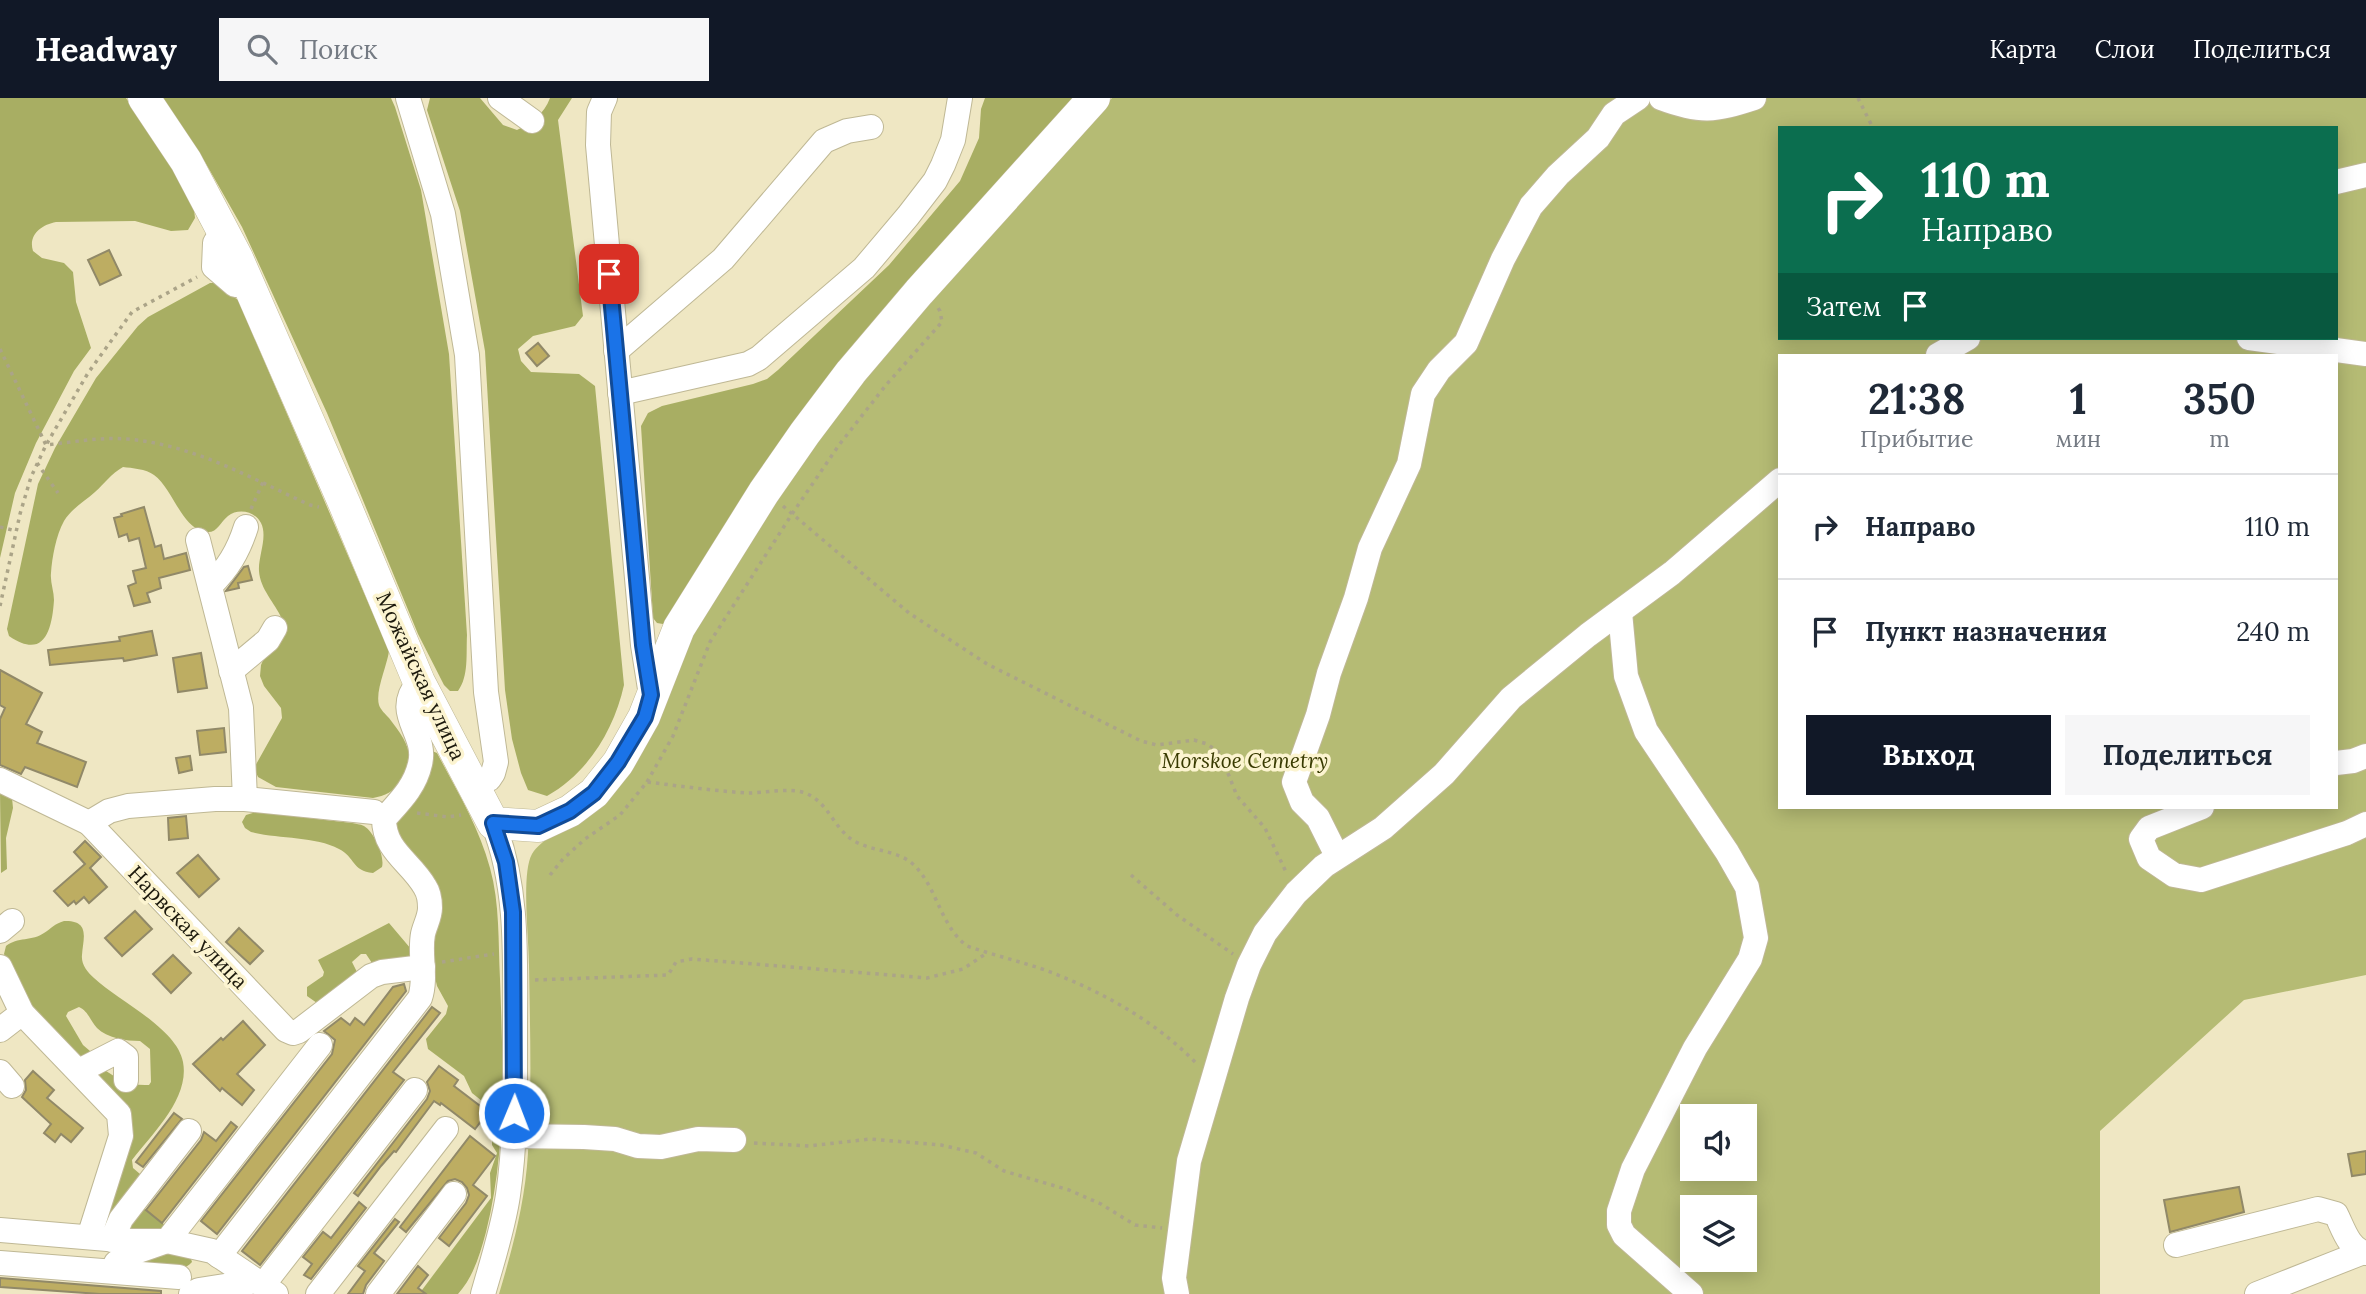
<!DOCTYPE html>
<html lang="ru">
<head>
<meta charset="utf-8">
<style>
	body { margin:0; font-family:Lora,serif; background:#f6f6f7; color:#1f2937; height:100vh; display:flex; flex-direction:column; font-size:26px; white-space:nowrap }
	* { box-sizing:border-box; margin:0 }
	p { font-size:23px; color:#747a83 }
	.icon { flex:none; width:38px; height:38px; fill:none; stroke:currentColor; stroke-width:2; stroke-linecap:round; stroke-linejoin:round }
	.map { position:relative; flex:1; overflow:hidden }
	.side { position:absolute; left:1778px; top:256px; width:560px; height:455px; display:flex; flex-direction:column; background:#fff; border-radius:0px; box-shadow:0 4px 18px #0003 }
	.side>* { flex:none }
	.banner { position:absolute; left:1778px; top:28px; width:560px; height:214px; border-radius:0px; box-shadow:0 4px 18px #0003; background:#0b6e4f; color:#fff; overflow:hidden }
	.controls { position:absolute; left:1680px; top:1006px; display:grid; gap:14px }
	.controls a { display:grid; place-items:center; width:77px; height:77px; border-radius:0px; background:#fff; box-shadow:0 4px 18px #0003; font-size:35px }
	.pin { position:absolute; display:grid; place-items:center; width:60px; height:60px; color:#fff; margin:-30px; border-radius:14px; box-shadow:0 4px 10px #0006 }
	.me { position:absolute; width:77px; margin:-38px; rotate:1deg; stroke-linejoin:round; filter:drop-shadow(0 0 5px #0008) }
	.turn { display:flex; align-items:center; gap:24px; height:147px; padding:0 28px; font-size:32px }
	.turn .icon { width:91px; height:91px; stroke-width:2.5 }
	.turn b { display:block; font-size:49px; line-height:60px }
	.then { display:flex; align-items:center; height:66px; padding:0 28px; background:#0003; gap:14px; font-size:26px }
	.eta { display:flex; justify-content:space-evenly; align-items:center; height:119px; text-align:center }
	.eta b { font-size:42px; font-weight:800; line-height:49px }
	.primary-button { display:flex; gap:14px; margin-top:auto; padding:14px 28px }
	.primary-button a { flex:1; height:80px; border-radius:0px; background:#111827; color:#fff; font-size:28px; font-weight:800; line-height:80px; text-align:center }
	.primary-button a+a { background:#f6f6f7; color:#1f2937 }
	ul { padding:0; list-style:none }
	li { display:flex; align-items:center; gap:21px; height:105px; padding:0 28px; border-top:2px solid #e0e1e3 }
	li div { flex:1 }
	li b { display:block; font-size:26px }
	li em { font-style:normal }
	header { display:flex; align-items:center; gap:42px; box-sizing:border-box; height:98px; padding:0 35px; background:#111827; color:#fff }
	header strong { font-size:33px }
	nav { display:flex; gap:38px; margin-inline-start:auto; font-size:24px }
	.search { width:490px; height:63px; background:#f6f6f7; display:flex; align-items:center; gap:18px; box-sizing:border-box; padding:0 24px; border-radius:0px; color:#747a83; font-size:26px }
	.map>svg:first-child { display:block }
	.green { fill:#b5bb74; fill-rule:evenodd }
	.forest { fill:#a8ae63 }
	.building { fill:#bdad62; stroke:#918968; stroke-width:2 }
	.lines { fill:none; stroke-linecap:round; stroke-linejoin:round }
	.minor-casing { stroke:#bfb895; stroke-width:26 }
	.major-casing { stroke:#bfb895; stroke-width:33 }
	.path { stroke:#aba488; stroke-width:3.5; stroke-dasharray:3.5 5; stroke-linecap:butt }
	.minor { stroke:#fff; stroke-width:24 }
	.major { stroke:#fff; stroke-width:32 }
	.route-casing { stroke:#114b97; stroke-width:18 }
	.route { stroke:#1a73e8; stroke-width:12 }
	.labels { text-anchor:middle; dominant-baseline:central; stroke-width:7; stroke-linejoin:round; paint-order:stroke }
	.street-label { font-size:21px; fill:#1c190c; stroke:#fcf4d0 }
	.park-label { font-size:21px; font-style:italic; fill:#383a00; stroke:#fcf4d0 }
</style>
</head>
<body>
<header>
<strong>Headway</strong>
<div class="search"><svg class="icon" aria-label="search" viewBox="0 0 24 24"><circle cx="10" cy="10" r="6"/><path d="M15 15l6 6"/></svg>Поиск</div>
<nav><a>Карта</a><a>Слои</a><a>Поделиться</a></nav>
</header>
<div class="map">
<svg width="2366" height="1196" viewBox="0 0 2366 1196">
	<rect width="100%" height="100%" fill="#efe7c3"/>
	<path class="green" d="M1112,0H2366V877L2244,902L2100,1033V1196H499C513,1149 525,1104 528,1055C532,993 530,929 529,867C529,842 521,775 532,756C542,740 565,731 580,722L776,402L866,275ZM1780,30H2336V240H1780ZM1780,257H2336V709H1780ZM1692,1018H1745V1071H1692ZM1692,1110H1745V1162H1692Z"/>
	<g class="forest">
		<path d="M0,0H126L175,73L194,111L195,120L188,132L171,133L135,123L56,124C41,127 28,137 33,153L42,160L64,165L73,174L76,204L91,250L74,273L36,345L15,395L0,460Z"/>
		<path d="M162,0H391L395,9L421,92L449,256L467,537C466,556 469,578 458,593H450L444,587L418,536L327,315L242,129L205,64Z"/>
		<path d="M430,0H480L503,27L517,32C532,25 544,16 550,0H572L558,22L583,218L575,228L533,238L518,251L521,263L531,274L579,276L595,288L624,587C614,632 588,675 547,698L528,692L521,675L512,641L505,592L485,253L460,113L427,12Z"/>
		<polygon points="985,0 1076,0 670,520 663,526 657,525 653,520 641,328 648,315 662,308 753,286 767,281 778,272 889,167 960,83 979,40 981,11"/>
		<path d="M210,185H214L238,202L389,553C387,568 375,593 379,607C380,611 386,617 389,620C405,641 419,659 401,684C394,693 385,698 373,700L276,689L258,679L254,670L282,620L281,610L264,588L260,578L261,567L282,521C275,505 260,491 259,473C258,458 268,439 261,425C255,413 238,410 228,418C219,425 217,438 202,433C181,427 172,390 154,377C146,371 132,370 123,369C111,376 105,385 95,394C85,403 71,411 64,423C56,437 52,460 51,475C50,484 54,493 54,502C52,533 44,562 9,538L7,531L38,386L55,350L96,280L138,228L148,219Z"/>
		<path d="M432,653L437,655C457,693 479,729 490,770C500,806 498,844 500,881C503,965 507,1051 486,1134C480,1156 474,1178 458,1196H419L491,1100L490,1075L497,1055L492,1047V1011L472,995L464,978L428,951L426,941L446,916L448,908L437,888L433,871V838L398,737L396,724Z"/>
		<polygon points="0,693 12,700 13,710 6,740 7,771 1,775"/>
		<path d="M256,714L352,725C356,726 360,726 364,728C374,734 385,758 382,769L373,775C352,773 355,759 339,751C315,738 277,741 251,734L245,730L242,724L246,717Z"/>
		<path d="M64,823C91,822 83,841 82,857C81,866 87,874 94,880C118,903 177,930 183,964C190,1000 152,1036 132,1062L133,1070L140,1076L141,1081L103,1135L127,1040L98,973L103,971C119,982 130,988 149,987L151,984L150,951L140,943C126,943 107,940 97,930C90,922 88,913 79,909L68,914L66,918L83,947L90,953V957L84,962L30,911L4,856L6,848C17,839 33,843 44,835C52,830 54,826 64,823Z"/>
		<polygon points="389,825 411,851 412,858 372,865 366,856 361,856 352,864 357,874 317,905 307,898 307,889 323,878 324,874 318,862"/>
		<polygon points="140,1107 165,1127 162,1132 135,1135 129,1130"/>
		<path d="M164,1154L191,1161L192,1164C177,1181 143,1168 123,1165Z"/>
	</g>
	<g class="building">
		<polygon points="109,152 121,177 100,187 88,162"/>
		<polygon points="538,245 549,258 537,268 526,255"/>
		<polygon points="144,409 155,449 161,447 164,461 186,455 190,472 159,480 161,490 147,495 150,504 134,508 128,488 136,485 133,473 146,470 139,440 129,443 127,436 119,439 114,420 122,418 121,416"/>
		<polygon points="248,468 252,482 238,485 239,490 226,493 244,469"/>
		<polygon points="152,533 157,557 124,563 123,560 50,567 48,552 120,543 119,539"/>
		<polygon points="201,555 207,590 178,594 173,560"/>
		<polygon points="0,572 42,595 26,626 42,634 37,645 86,664 77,689 25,669 21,676 0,667 0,621 5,610 0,607"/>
		<polygon points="224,630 226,654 200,657 197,633"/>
		<polygon points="190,658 192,672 179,675 176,660"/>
		<polygon points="186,718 188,740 169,742 168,720"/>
		<polygon points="85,743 101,759 90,770 107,789 89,805 84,799 76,806 74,803 68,808 54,793 85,766 74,754"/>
		<polygon points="198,757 219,781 199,799 177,775"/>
		<polygon points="135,813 152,831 122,858 105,840"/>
		<polygon points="239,830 263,853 250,866 226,844"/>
		<polygon points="173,857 191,875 171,895 153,876"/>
		<polygon points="404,886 406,893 217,1136 201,1123 332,956 335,942 324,933 341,920 350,927 355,920 364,927 393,889"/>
		<polygon points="432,909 440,915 393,974 404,982 260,1167 242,1153"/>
		<polygon points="243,923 265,947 237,976 254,992 242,1007 222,990 220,993 193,966 221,940 223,942"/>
		<polygon points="439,968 458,982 454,988 488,1014 475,1031 441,1005 440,1007 434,1003 396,1054 394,1053 381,1068 358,1098 354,1095 427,1001 430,993 427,984"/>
		<polygon points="33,973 54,992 47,1000 83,1030 71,1044 61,1036 55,1044 44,1035 51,1026 22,999 26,992 25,982"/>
		<polygon points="174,1015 182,1021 143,1069 136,1064"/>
		<polygon points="231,1024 237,1029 162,1125 146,1112 201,1042 204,1034 216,1043"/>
		<polygon points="470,1038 495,1058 473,1087 487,1098 449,1148 439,1140 466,1105 469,1097 467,1090 462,1084 455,1081 448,1083 406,1134 400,1129"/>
		<polygon points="2366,1053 2366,1076 2352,1078 2348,1056"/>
		<polygon points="2239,1089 2244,1114 2170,1134 2164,1102"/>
		<polygon points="359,1104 366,1110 311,1181 304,1177 312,1166 303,1159 323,1134 331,1140"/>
		<polygon points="395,1121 399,1124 374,1155 384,1163 366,1187 363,1196 348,1196 365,1173 358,1168"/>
		<polygon points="418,1168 428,1177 418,1190 426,1196 397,1196"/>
		<polygon points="0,1180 161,1193 161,1196 100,1196 0,1189"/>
	</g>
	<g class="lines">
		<defs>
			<g id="minor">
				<polyline points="408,0 443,116 467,257 486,594 496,664 493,675 489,681 473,687"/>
				<polyline points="500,0 532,23"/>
				<polyline points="605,0 599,14 598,47 643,547 651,597"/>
				<path d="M1661,0C1701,15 1714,13 1754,0"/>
				<polyline points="2336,84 2366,77"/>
				<polyline points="223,133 215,145 214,169 235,187 249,186"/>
				<polyline points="2249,240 2366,256"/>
				<polyline points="616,253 723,161 824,43 847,33 871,29"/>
				<polyline points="1938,257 1968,240"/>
				<polyline points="620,295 748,266 759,260 864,170 908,118 935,83 943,67 953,42 960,0"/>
				<polyline points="198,442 241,610 245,701"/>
				<path d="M210,488C228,470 238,454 246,429"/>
				<polyline points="1620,514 1626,578 1646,633 1727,754 1747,789 1756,840 1750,861 1695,950 1633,1071 1619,1113 1619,1127 1624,1137 1691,1196"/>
				<polyline points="231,573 268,542 275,530"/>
				<polyline points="2336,665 2353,663 2366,658"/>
				<polyline points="0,682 89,725 286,932 293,935 299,933 371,878 382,874 423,869"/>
				<polyline points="2202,709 2149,730 2141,741 2149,760 2174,777 2201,782 2347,735 2366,726"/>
				<polyline points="89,725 109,713 128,708 215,701 245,701 374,714"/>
				<polyline points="1337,758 1318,720 1302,704 1294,684 1318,617 1329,575 1356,500 1370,450 1409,366 1423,296 1439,272 1466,245 1503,161 1531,108 1558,77 1598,40 1614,16 1638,0"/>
				<polyline points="0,833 12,823"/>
				<polyline points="0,869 22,915"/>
				<polyline points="0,932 22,915 119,1016 121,1038 89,1139"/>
				<polyline points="79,973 118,953 126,959 126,982"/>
				<polyline points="0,974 12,988"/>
				<polyline points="514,1038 584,1039 615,1041 638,1048 661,1049 698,1041 734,1042"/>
				<polyline points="0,1132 131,1143 167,1143 212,1153 276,1196"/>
				<polyline points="112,1142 121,1121 189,1033"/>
				<path d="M2176,1147L2318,1111L2336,1116C2343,1130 2349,1152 2366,1155"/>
				<path d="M219,1158L420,900C427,879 419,857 423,836C425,827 430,819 430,810C430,802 429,795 425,789C411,764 384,753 384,721C399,704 415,689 420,666C428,634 391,616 419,584"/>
				<polyline points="0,1165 179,1179"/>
				<polyline points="112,1173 116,1165 127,1157 167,1143 320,947"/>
				<polyline points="263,1187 415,992"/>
				<polyline points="191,1196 199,1192 257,1183"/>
				<polyline points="318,1196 446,1031"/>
				<polyline points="378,1196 454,1096"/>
				<path d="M483,1196C492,1164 503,1131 508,1097C516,1043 515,986 515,931C515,863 519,790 493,725"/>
				<polyline points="1177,1196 1174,1180 1189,1063 1237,900 1249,867 1265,835 1296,795 1324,768 1383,730 1444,676 1511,600 1588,537 1672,475 1780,382"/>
				<polyline points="2257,1196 2361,1155"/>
			</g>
			<polyline id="major" points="144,0 186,63 237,160 345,407 419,584 493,725 538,728 570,713 594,695 618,665 644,619 679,530 764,394 805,335 851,274 919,194 1094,0"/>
		</defs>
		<use href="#minor" class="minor-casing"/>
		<use href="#major" class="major-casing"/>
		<g class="path">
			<polyline points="1858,0 1873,30"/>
			<path d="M0,251L46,347C73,344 100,339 127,341C195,347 250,380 310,407L319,409"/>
			<polyline points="37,365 58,395"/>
			<polyline points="783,408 909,515 987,566 1141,643 1157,647 1194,642 1207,646 1220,655 1237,698 1265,730 1287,776"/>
			<polyline points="251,411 263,384"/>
			<polyline points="0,429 16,433"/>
			<polyline points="0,508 20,416 31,379 46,347 88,275 132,214 197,179"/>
			<polyline points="647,684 673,638 710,544 792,416 839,347 886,287 942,224 940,213 938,210"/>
			<polyline points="417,715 448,719 461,717"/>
			<path d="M550,777L563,761L585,741L620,717L647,684C680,688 714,693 748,695C764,695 788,690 802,694C829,702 833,732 856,744C875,754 899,752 915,768C938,792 940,827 967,848C993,857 1019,863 1045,872C1101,893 1154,922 1196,965"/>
			<polyline points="1131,777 1177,817 1233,856"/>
			<polyline points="442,864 494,856"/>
			<polyline points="535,882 668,877 676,864 692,861 927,880 963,871 987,855"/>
			<polyline points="754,1045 809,1048 870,1041 941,1047 976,1055 1004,1073 1069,1092 1101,1106 1135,1127 1162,1130"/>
		</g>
		<use href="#minor" class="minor"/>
		<use href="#major" class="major"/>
	</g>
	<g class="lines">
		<defs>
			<polyline id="route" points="514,1015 513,814 506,764 493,725 538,728 570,713 594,695 618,664 645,619 651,597 643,547 609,176"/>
		</defs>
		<use href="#route" class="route-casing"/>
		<use href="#route" class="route"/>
	</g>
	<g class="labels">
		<g class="street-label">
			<text transform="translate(421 578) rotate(65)">Можайская улица</text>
			<text transform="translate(188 829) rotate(46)">Нарвская улица</text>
		</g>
		<g class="park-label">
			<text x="1245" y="662">Morskoe Cemetry</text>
		</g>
	</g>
</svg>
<div class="controls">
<a><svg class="icon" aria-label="sound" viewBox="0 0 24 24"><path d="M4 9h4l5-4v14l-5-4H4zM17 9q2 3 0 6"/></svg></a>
<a><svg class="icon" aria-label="layers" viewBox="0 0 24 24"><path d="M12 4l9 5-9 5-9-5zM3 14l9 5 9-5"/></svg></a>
</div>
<div class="pin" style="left:609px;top:176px;background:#d93025"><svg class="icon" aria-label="arrive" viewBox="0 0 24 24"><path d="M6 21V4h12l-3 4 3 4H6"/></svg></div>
<svg class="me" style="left:514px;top:1015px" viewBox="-20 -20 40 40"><circle r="17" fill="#1a73e8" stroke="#fff" stroke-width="3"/><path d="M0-11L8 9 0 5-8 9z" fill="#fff"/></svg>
<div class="banner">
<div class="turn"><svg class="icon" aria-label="right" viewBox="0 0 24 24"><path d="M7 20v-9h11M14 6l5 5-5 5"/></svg><div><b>110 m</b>Направо</div></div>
<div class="then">Затем<svg class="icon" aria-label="arrive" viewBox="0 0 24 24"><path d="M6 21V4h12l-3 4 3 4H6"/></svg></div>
</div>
<section class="side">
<div class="eta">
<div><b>21:38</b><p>Прибытие</p></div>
<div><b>1</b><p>мин</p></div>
<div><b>350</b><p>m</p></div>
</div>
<ul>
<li><svg class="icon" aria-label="right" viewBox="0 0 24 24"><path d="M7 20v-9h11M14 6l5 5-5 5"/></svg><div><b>Направо</b></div><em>110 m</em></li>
<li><svg class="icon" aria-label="arrive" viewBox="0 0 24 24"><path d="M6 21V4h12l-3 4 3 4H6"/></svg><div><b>Пункт назначения</b></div><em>240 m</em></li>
</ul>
<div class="primary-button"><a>Выход</a><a>Поделиться</a></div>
</section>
</div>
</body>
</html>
